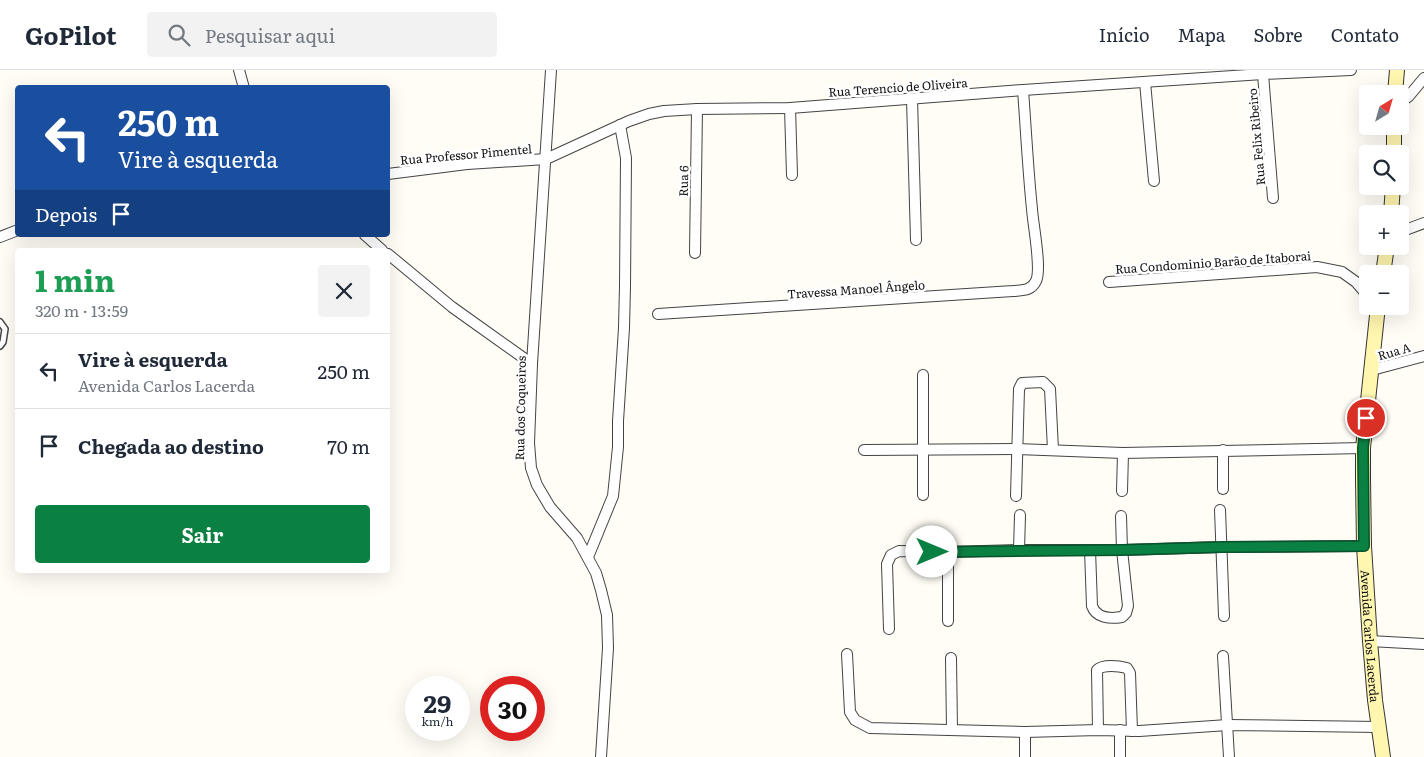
<!DOCTYPE html>
<html lang="pt">
<head>
<meta charset="utf-8">
<style>
	body { margin:0; font-family:Literata,serif; background:#f2f2f3; color:#1f2937; height:100vh; display:flex; flex-direction:column; font-size:19px; white-space:nowrap }
	* { box-sizing:border-box; margin:0 }
	p { font-size:16px; color:#747a83 }
	.icon { flex:none; width:28px; height:28px; fill:none; stroke:currentColor; stroke-width:2; stroke-linecap:round; stroke-linejoin:round }
	.map { position:relative; flex:1; overflow:hidden }
	.sheet { position:absolute; left:15px; top:178px; width:375px; height:325px; display:flex; flex-direction:column; background:#fff; border-radius:5px; box-shadow:0 5px 20px #0002 }
	.sheet>* { flex:none }
	.banner { position:absolute; left:15px; top:15px; width:375px; height:152px; border-radius:5px; box-shadow:0 5px 20px #0002; background:#1a4fa0; color:#fff; overflow:hidden }
	.needle { width:32px; rotate:37deg }
	.tools { position:absolute; left:1359px; top:15px; display:grid; gap:10px }
	.tools a { display:grid; place-items:center; width:50px; height:50px; border-radius:5px; background:#fff; box-shadow:0 5px 20px #0002; font-size:25px }
	.speed { position:absolute; left:405px; top:606px; display:flex; gap:10px; font-size:25px; font-weight:700; text-align:center }
	.speed>* { display:grid; place-content:center; width:65px; height:65px; border-radius:50%; background:#fff; box-shadow:0 5px 20px #0002; line-height:1 }
	.speed small { font-size:12px; font-weight:400 }
	.speed .limit { border:8px solid #d22; background:#fff; color:#111 }
	.pin { position:absolute; display:grid; place-items:center; width:42px; height:42px; color:#fff; margin:-21px; border:2px solid #fff; border-radius:50%; box-shadow:0 1px 5px #0007 }
	.me { position:absolute; width:55px; margin:-28px; rotate:90deg; stroke-linejoin:round; filter:drop-shadow(0 0 4px #0008) }
	.turn { display:flex; align-items:center; gap:18px; height:105px; padding:0 20px; font-size:22px }
	.turn .icon { width:65px; height:65px; stroke-width:2.5 }
	.turn b { display:block; font-size:35px; line-height:42px }
	.then { display:flex; align-items:center; height:48px; padding:0 20px; background:#0003; gap:10px; font-size:19px }
	.round { display:grid; place-items:center; flex:none; width:52px; height:52px; border-radius:5px; background:#f2f2f3 }
	.summary { display:flex; align-items:center; justify-content:space-between; height:85px; padding:0 20px }
	h1 { font-size:30px; font-weight:700; line-height:38px; color:#1e9e55 }
	.cta { display:flex; gap:10px; margin-top:auto; padding:10px 20px }
	.cta a { flex:1; height:58px; border-radius:5px; background:#0b8043; color:#fff; font-size:20px; font-weight:700; line-height:58px; text-align:center }
	ul { padding:0; list-style:none }
	li { display:flex; align-items:center; gap:15px; height:75px; padding:0 20px; border-top:1px solid #e0e1e3 }
	li div { flex:1 }
	li b { display:block; font-size:19px }
	li em { font-style:normal }
	header { display:flex; align-items:center; gap:30px; box-sizing:border-box; height:70px; padding:0 25px; background:#fff; border-bottom:1px solid #e0e1e3 }
	header strong { font-size:24px }
	nav { display:flex; gap:28px; margin-inline-start:auto; font-size:18px }
	.search { width:350px; height:45px; background:#f2f2f3; display:flex; align-items:center; gap:12px; box-sizing:border-box; padding:0 18px; border-radius:5px; color:#747a83; font-size:19px }
	.map>svg:first-child { display:block }
	.lines { fill:none; stroke-linecap:round; stroke-linejoin:round }
	.lane-casing { stroke:#444; stroke-width:8 }
	.street-casing { stroke:#444; stroke-width:12 }
	.secondary-casing { stroke:#333; stroke-width:16 }
	.lane { stroke:#fff; stroke-width:5 }
	.street { stroke:#fff; stroke-width:10 }
	.secondary { stroke:#fff6b0; stroke-width:14 }
	.route-casing { stroke:#07532c; stroke-width:12 }
	.route { stroke:#0b8043; stroke-width:9 }
	.labels { text-anchor:middle; dominant-baseline:central; stroke-width:5; stroke-linejoin:round; paint-order:stroke }
	.street-label { font-size:12px; fill:#111; stroke:#fff }
</style>
</head>
<body>
<header>
<strong>GoPilot</strong>
<div class="search"><svg class="icon" aria-label="search" viewBox="0 0 24 24"><circle cx="10" cy="10" r="6"/><path d="M15 15l6 6"/></svg>Pesquisar aqui</div>
<nav><a>Início</a><a>Mapa</a><a>Sobre</a><a>Contato</a></nav>
</header>
<div class="map">
<svg width="1424" height="687" viewBox="0 0 1424 687">
	<rect width="100%" height="100%" fill="#fffdf5"/>
	<g class="lines">
		<defs>
			<polyline id="lane" points="0,252 5,259 3,272 0,276"/>
			<g id="street">
				<polyline points="239,0 244,18"/>
				<polyline points="551,0 532,294 529,373 531,398 537,415 550,437 577,468 596,503 601,520 607,545 608,578 601,687"/>
				<polyline points="1263,4 1273,128"/>
				<polyline points="1145,12 1154,111"/>
				<polyline points="912,29 916,170"/>
				<polyline points="1400,33 1409,26 1424,8"/>
				<polyline points="790,38 792,105"/>
				<polyline points="388,104 467,94 546,89 629,51 649,44 664,41 697,39 790,38 1023,20 1263,4 1351,0"/>
				<polyline points="1400,162 1424,153"/>
				<polyline points="365,165 382,180"/>
				<polyline points="0,167 18,160"/>
				<polyline points="695,183 697,39"/>
				<polyline points="388,184 452,237 532,294"/>
				<polyline points="1109,212 1317,197 1342,202 1356,212 1368,226"/>
				<path d="M658,244L1013,221C1023,220 1031,221 1036,211C1042,199 1033,155 1032,139C1028,100 1026,60 1023,20"/>
				<polyline points="1372,300 1424,286"/>
				<polyline points="923,305 923,425"/>
				<polyline points="864,380 1017,379 1123,383 1363,378"/>
				<polyline points="1223,380 1223,419"/>
				<polyline points="1122,421 1123,383"/>
				<polyline points="1016,426 1019,319 1022,313 1043,312 1050,319 1053,380"/>
				<polyline points="1220,440 1224,546"/>
				<polyline points="1019,480 1020,445"/>
				<path d="M1090,480L1092,536C1096,548 1110,549 1122,547L1126,543L1128,536L1122,480L1121,446"/>
				<polyline points="948,482 948,551"/>
				<polyline points="588,487 613,426 618,377 618,351 624,258 625,216 626,88 620,55"/>
				<polyline points="889,559 887,494 891,485 899,481 948,482 1019,480 1122,480 1222,477 1364,476"/>
				<polyline points="1370,571 1424,574"/>
				<polyline points="847,584 850,642 855,650 870,658 1025,662 1098,660 1139,661 1228,655 1379,657"/>
				<polyline points="1223,586 1229,687"/>
				<polyline points="951,588 952,660"/>
				<path d="M1098,660L1097,600C1103,594 1119,596 1127,598L1130,603L1132,661"/>
				<polyline points="1120,660 1120,687"/>
				<polyline points="1025,662 1025,687"/>
			</g>
			<g id="secondary">
				<polyline points="1395,24 1397,0"/>
				<polyline points="1394,84 1394,56"/>
				<polyline points="1391,144 1393,116"/>
				<polyline points="1383,204 1387,176"/>
				<path id="s1" d="M1378,236L1363,378V409L1364,476L1370,571L1375,630L1383,687"/>
			</g>
		</defs>
		<use href="#lane" class="lane-casing"/>
		<use href="#street" class="street-casing"/>
		<use href="#secondary" class="secondary-casing"/>
		<use href="#lane" class="lane"/>
		<use href="#street" class="street"/>
		<use href="#secondary" class="secondary"/>
	</g>
	<g class="lines">
		<defs>
			<polyline id="route" points="932,482 1122,480 1222,477 1364,476 1363,378 1366,348"/>
		</defs>
		<use href="#route" class="route-casing"/>
		<use href="#route" class="route"/>
	</g>
	<g class="labels">
		<g class="street-label">
			<text transform="translate(898 17) rotate(-4)">Rua Terencio de Oliveira</text>
			<text transform="translate(1256 67) rotate(-95)">Rua Felix Ribeiro</text>
			<text transform="translate(466 84) rotate(-5)">Rua Professor Pimentel</text>
			<text transform="translate(683 111) rotate(-89)">Rua 6</text>
			<text transform="translate(1213 192) rotate(-4)">Rua Condominio Barão de Itaborai</text>
			<text transform="translate(856 219) rotate(-4)">Travessa Manoel Ângelo</text>
			<text transform="translate(1394 281) rotate(-16)">Rua A</text>
			<text transform="translate(520 338) rotate(-89)">Rua dos Coqueiros</text>
			<text stroke="none"><textPath href="#s1" startOffset="331">Avenida Carlos Lacerda</textPath></text>
		</g>
	</g>
</svg>
<div class="tools">
<a><svg class="needle" viewBox="-14 -14 28 28"><path d="M0-13l5 13h-10z" fill="#e53935"/><path d="M0 13l5-13h-10z" fill="#747a83"/></svg></a>
<a><svg class="icon" aria-label="search" viewBox="0 0 24 24"><circle cx="10" cy="10" r="6"/><path d="M15 15l6 6"/></svg></a>
<a>+</a>
<a>−</a>
</div>
<div class="speed"><div>29<small>km/h</small></div><div class="limit">30</div></div>
<div class="pin" style="left:1366px;top:348px;background:#d93025"><svg class="icon" aria-label="arrive" viewBox="0 0 24 24"><path d="M6 21V4h12l-3 4 3 4H6"/></svg></div>
<svg class="me" style="left:932px;top:482px" viewBox="-20 -20 40 40"><circle r="19" fill="#fff"/><path d="M0-13L10 11 0 6-10 11z" fill="#0b8043"/></svg>
<div class="banner">
<div class="turn"><svg class="icon" aria-label="left" viewBox="0 0 24 24"><path d="M17 20v-9H6M10 6l-5 5 5 5"/></svg><div><b>250 m</b>Vire à esquerda</div></div>
<div class="then">Depois<svg class="icon" aria-label="arrive" viewBox="0 0 24 24"><path d="M6 21V4h12l-3 4 3 4H6"/></svg></div>
</div>
<section class="sheet">
<div class="summary"><div><h1>1 min</h1><p>320 m · 13:59</p></div><a class="round"><svg class="icon" aria-label="close" viewBox="0 0 24 24"><path d="M6 6l12 12M18 6L6 18"/></svg></a></div>
<ul>
<li><svg class="icon" aria-label="left" viewBox="0 0 24 24"><path d="M17 20v-9H6M10 6l-5 5 5 5"/></svg><div><b>Vire à esquerda</b><p>Avenida Carlos Lacerda</p></div><em>250 m</em></li>
<li><svg class="icon" aria-label="arrive" viewBox="0 0 24 24"><path d="M6 21V4h12l-3 4 3 4H6"/></svg><div><b>Chegada ao destino</b></div><em>70 m</em></li>
</ul>
<div class="cta"><a>Sair</a></div>
</section>
</div>
</body>
</html>
